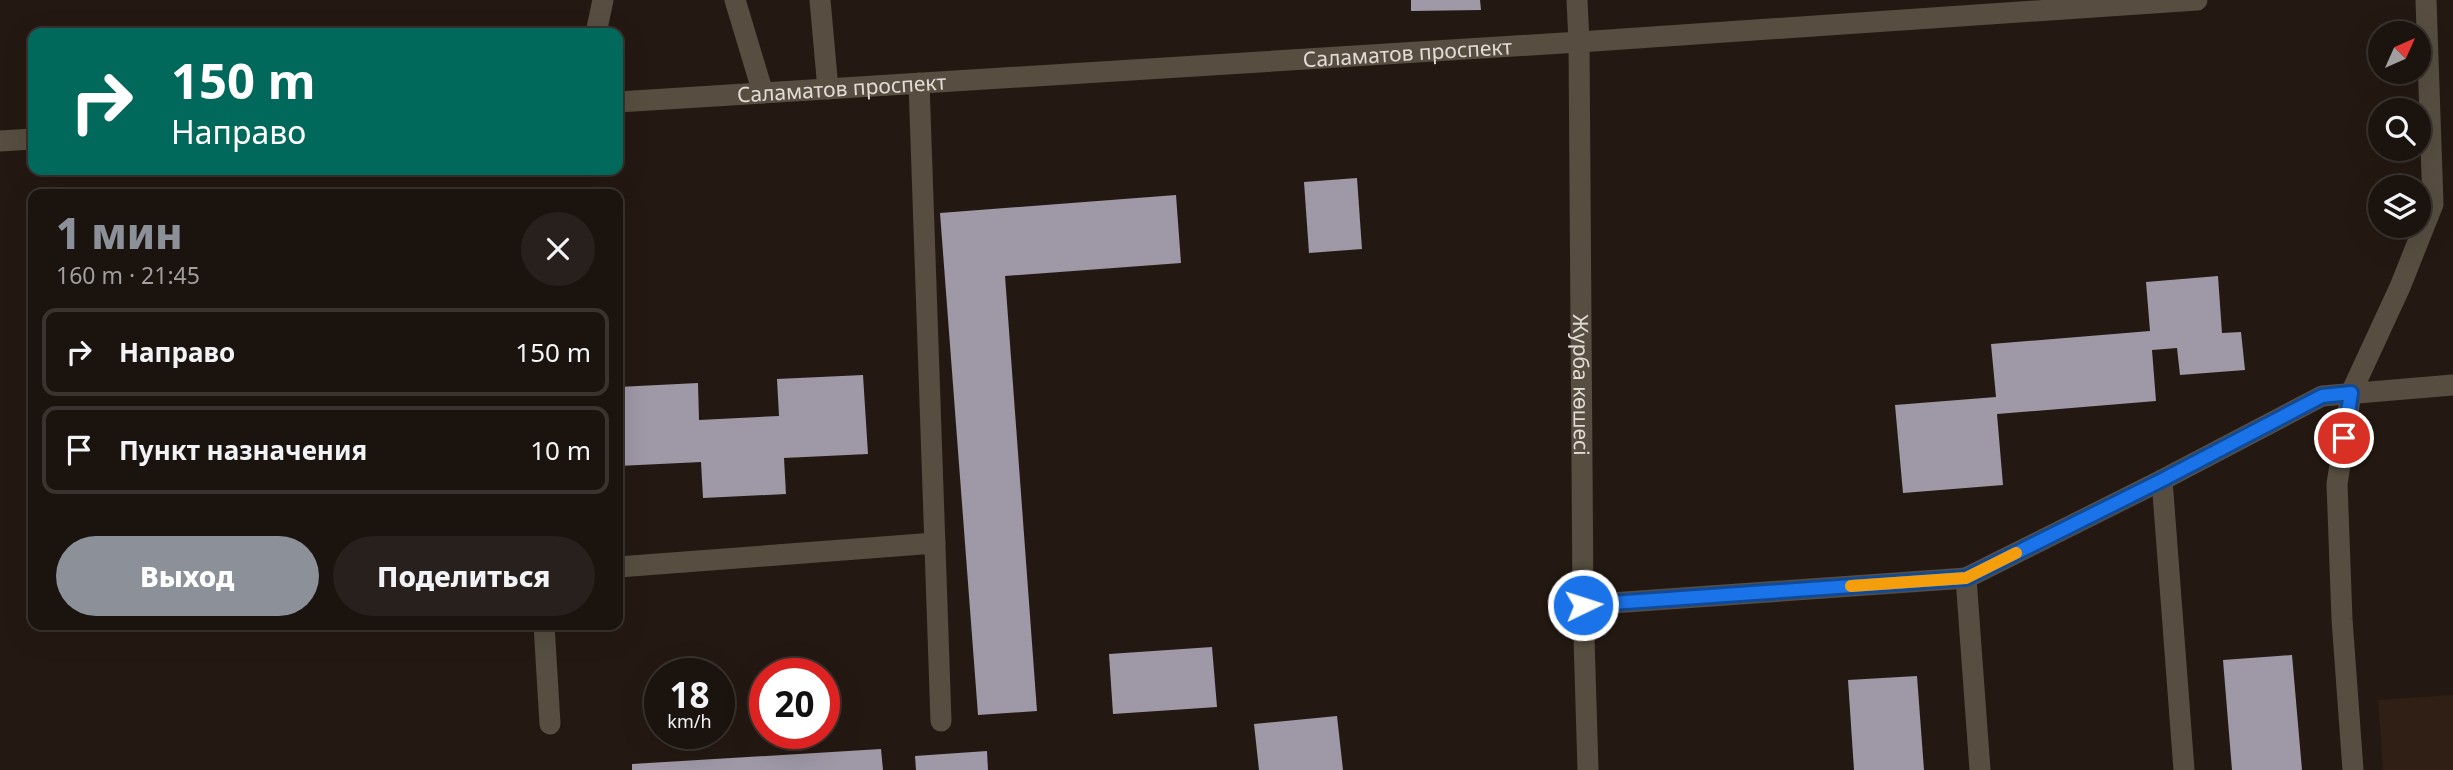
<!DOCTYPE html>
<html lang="ru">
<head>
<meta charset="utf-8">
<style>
	body { margin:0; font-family:"Noto Sans",sans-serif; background:#28201c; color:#f1f3f6; height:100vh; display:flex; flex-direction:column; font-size:26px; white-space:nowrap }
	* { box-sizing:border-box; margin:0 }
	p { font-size:23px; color:#a09e9e }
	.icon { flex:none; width:38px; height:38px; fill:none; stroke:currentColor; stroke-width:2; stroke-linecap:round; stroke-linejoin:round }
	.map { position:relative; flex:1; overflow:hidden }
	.drawer { position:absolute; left:28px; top:189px; width:595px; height:441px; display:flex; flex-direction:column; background:#1b130e; border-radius:14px; box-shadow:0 7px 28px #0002,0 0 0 2px #39322e }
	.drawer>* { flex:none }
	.guide { position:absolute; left:28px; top:28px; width:595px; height:147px; border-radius:14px; box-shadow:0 7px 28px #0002,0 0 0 2px #39322e; background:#00695c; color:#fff; overflow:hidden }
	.needle { width:46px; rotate:45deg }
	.controls { position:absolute; left:2368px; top:21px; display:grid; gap:14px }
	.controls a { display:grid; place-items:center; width:63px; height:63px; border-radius:50%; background:#1b130e; box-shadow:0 7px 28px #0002,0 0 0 2px #39322e; font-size:35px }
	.speed { position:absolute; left:644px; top:658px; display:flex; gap:14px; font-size:35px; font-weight:700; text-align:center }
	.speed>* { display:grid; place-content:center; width:91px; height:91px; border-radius:50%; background:#1b130e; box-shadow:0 7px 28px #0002,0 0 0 2px #39322e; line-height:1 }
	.speed small { font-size:18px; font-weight:400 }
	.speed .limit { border:10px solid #d22; background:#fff; color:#111 }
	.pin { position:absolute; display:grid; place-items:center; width:60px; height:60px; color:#fff; margin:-30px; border:4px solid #fff; border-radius:50%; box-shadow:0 2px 7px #0007 }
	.me { position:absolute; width:77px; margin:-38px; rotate:86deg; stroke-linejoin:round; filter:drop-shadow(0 0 5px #0008) }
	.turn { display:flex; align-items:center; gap:24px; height:147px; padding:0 28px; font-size:32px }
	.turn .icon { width:91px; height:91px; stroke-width:2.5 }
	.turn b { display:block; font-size:49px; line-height:60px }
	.round { display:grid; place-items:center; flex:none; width:74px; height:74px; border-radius:37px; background:#28201c }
	.headline { display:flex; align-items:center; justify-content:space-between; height:119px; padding:0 28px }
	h1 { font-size:42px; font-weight:800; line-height:52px; color:#8c9099 }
	.primary-button { display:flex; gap:14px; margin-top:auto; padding:14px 28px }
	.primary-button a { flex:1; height:80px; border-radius:42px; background:#8c9099; color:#fff; font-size:28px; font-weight:800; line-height:80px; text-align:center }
	.primary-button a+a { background:#28201c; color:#f1f3f6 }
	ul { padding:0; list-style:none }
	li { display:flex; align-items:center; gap:21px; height:88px; margin:0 14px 10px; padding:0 14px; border:4px solid #39322e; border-radius:14px }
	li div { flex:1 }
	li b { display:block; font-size:26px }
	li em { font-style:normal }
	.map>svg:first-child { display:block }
	.built { fill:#301f14 }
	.building { fill:#9e98a7 }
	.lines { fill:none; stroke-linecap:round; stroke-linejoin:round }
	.minor { stroke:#574e41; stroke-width:21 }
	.route-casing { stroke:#114b97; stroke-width:18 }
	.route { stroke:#1a73e8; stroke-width:12 }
	.slow { stroke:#f59e0b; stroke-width:12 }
	.labels { text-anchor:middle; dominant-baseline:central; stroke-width:7; stroke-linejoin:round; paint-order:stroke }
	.street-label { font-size:21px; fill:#e3dbd6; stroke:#090504 }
</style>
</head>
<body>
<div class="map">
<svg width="2453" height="770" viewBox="0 0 2453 770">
	<rect width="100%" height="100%" fill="#241912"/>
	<polygon class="built" points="2453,695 2453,770 2383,770 2378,700"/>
	<g class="building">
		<polygon points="1411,0 1480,0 1481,10 1411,11"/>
		<polygon points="1357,178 1362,249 1309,253 1304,182"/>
		<polygon points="1176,195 1181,263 1005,276 1037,711 978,715 940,213"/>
		<polygon points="2218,276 2222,333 2241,332 2245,370 2180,375 2177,348 2152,350 2156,401 1997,414 2003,485 1903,493 1895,405 1996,397 1991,344 2150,331 2146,282"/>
		<polygon points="863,375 868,454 784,458 786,494 703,498 701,462 618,466 618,387 698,383 699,420 779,416 777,379"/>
		<polygon points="1212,647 1217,707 1113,714 1109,654"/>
		<polygon points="2292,655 2302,770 2232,770 2223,660"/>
		<polygon points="1917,676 1924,770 1854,770 1848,680"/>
		<polygon points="1337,716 1343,770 1259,770 1254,724"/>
		<polygon points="881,749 883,770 632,770 632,764"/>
		<polygon points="987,751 988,770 916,770 915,756"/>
	</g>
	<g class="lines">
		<g class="minor">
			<polyline points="735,0 763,93"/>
			<polyline points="820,0 828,89"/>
			<path id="s1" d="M1577,0L1579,42L1583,605L1588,770"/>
			<polyline points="596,33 603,0"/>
			<polyline points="919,83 941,721"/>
			<path id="s2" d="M618,102L1579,42L2197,0"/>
			<polyline points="0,141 33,139"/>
			<polyline points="2162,480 2184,770"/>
			<polyline points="618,567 935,543"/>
			<polyline points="1966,578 1980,770"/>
			<polyline points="1583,605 1966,578 2162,480 2322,396 2453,385"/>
			<polyline points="544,625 550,724"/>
			<polyline points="2353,770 2342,619 2337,484 2351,393 2400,287 2433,204 2426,0"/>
		</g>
	</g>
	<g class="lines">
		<defs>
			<polyline id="route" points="1583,605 1966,578 2162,480 2322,396 2351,393 2344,438"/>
		</defs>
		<use href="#route" class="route-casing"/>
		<use href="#route" class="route"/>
		<polyline class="slow" points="1851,586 1966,578 2016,553"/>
	</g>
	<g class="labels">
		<g class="street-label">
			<text stroke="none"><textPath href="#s2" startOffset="791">Саламатов проспект</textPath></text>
			<text stroke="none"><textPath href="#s2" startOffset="224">Саламатов проспект</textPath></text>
			<text stroke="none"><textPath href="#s1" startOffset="385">Журба көшесі</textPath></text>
		</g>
	</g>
</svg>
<div class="controls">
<a><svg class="needle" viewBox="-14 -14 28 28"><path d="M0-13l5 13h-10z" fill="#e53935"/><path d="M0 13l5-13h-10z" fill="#a09e9e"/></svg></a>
<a><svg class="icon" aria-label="search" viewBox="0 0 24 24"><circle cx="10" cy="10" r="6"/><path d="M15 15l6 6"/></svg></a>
<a><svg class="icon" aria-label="layers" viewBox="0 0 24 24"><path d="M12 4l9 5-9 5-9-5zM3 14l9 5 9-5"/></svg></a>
</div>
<div class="speed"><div>18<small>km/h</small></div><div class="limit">20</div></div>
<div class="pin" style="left:2344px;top:438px;background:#d93025"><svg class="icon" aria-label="arrive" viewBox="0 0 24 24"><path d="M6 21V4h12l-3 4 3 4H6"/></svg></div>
<svg class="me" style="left:1583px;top:605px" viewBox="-20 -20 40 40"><circle r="17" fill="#1a73e8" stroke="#fff" stroke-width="3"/><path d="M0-11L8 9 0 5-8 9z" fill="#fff"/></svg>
<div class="guide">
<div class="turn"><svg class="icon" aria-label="right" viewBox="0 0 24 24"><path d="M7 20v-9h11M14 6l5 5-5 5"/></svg><div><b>150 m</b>Направо</div></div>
</div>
<section class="drawer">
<div class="headline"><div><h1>1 мин</h1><p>160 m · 21:45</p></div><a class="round"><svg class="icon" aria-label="close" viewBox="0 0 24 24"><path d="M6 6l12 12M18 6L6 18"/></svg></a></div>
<ul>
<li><svg class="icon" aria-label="right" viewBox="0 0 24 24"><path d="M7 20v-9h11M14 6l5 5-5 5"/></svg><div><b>Направо</b></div><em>150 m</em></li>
<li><svg class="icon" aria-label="arrive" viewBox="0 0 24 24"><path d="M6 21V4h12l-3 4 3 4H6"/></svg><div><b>Пункт назначения</b></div><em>10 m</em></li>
</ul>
<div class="primary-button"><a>Выход</a><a>Поделиться</a></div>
</section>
</div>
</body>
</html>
